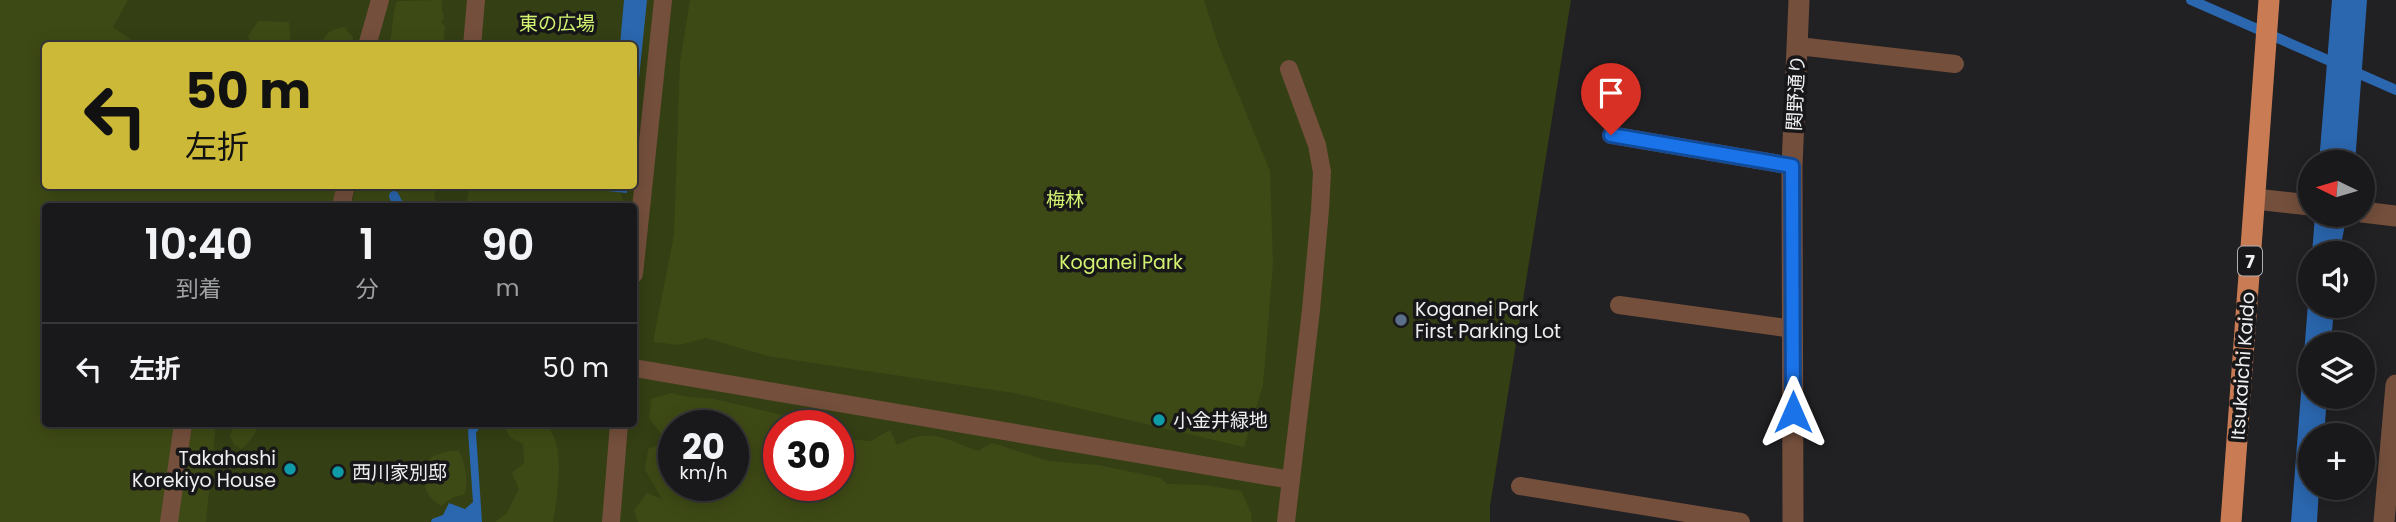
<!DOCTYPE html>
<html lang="ja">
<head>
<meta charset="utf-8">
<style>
	body { margin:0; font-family:Poppins,"Noto Sans JP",sans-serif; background:#222123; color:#f1f3f6; height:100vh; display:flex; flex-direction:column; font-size:26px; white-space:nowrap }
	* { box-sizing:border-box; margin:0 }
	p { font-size:23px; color:#9fa0a2 }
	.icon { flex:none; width:38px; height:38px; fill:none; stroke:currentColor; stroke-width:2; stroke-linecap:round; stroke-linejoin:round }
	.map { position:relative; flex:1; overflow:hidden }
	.panel { position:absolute; left:42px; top:203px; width:595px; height:224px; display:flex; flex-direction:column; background:#19181a; border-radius:7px; box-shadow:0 4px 18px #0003,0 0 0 2px #373739 }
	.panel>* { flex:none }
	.banner { position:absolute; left:42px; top:42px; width:595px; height:147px; border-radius:7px; box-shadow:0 4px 18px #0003,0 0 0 2px #373739; background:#ccb938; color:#111; overflow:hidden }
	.needle { width:46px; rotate:275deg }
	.buttons { position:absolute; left:2298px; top:150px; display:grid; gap:14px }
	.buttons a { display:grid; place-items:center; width:77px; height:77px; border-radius:50%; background:#19181a; box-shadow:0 4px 18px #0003,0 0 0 2px #373739; font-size:35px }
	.speed { position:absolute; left:658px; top:410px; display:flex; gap:14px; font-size:35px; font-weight:700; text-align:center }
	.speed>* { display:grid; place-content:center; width:91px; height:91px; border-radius:50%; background:#19181a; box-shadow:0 4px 18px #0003,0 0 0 2px #373739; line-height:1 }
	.speed small { font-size:18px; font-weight:400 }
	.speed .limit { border:10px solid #d22; background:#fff; color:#111 }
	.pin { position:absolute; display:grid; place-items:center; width:60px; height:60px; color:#fff; margin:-72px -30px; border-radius:50% 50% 50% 0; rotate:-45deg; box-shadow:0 0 7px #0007 }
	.pin .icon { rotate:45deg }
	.me { position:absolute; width:77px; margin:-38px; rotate:0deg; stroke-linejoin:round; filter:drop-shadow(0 0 5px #0008) }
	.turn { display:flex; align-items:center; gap:24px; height:147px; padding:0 28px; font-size:32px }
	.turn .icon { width:91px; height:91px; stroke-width:2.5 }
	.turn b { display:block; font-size:49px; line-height:60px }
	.eta { display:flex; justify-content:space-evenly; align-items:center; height:119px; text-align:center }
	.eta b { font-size:42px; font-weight:600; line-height:49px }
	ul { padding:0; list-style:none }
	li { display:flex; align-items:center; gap:21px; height:91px; padding:0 28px; border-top:2px solid #373739 }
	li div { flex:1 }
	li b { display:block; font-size:26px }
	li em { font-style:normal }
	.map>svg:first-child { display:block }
	.green { fill:#343f14; fill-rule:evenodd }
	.forest { fill:#3e4a15; fill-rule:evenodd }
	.water { fill:#2b67af }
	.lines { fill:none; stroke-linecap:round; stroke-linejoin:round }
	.stream { stroke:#2b67af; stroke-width:10 }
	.lane { stroke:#744f3c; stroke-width:18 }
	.street { stroke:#744f3c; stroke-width:21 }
	.primary { stroke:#c97c54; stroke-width:21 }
	.route-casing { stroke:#114b97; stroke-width:18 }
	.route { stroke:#1a73e8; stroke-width:12 }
	.service-dot { fill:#5c6f8a; stroke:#171719; stroke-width:2.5 }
	.culture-dot { fill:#0f9aa8; stroke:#171719; stroke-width:2.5 }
	.labels { text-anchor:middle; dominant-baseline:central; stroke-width:7; stroke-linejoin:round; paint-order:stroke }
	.shield { fill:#171719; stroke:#aeaeb0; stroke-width:2 }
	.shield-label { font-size:18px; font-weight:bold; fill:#efeef0 }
	.park-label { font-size:19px; fill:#d2f270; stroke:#171719 }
	.street-label { font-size:19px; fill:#efeef0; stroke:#171719 }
	.poi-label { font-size:19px; fill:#efeef0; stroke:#171719; text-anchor:start }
</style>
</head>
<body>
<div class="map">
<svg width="2396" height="522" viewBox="0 0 2396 522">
	<rect width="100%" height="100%" fill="#212023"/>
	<path class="green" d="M0,0H1571L1490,506V522H0ZM46,46H634V186H46ZM46,206H634V424H46ZM674,425H733V485H674ZM779,425H838V485H779Z"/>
	<g class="forest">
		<polygon points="0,0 128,0 113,27 138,45 46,46 46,186 341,186 334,206 46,206 46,424 216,424 206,522 0,522"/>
		<path d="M442,0C440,6 444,13 444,20H441L445,27L443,45L393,46L390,43C393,28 392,15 397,1Z"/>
		<polygon points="690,0 1204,0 1219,47 1270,171 1273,264 1263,385 1244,447 1014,393 767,356 706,338 679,345 653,342 674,235 680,62"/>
		<polygon points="258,21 289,22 291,45 251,45 248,36"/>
		<path d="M344,27L353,37L352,45H322C323,33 333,29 344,27Z"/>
		<polygon points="356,186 434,186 435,206 352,206"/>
		<polygon points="470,186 619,188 623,201 618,206 466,206"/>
		<path d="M671,393C685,398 699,397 714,399C755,408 796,420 838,424L845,439L871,441L890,430L897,445C930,426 945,439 978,451L992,443L1049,461L1098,465L1161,478L1167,484L1205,485L1241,491L1251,513L1252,522H638L634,510L647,493L662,499L645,470L648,449L667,441L649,418L651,399ZM733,425V485H674V425ZM779,425H838V485H779Z"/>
		<path d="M234,424H261C255,432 250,443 241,449L234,445L230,436Z"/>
		<path d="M489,424H550L545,425C567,439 557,500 553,522H495L506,514L519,489L512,473L524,463L523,444L511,438L503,425L498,430L488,426Z"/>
		<path d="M448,451H459C466,466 468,478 465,494L452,498L441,506C420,492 422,479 431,457Z"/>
	</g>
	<g class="water">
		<polygon points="624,0 647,0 634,127 634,46 620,45"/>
		<polygon points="2332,0 2367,0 2355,163 2319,163"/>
		<polygon points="558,186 627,186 627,193"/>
		<polygon points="2315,215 2347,215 2339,254 2312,254"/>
		<polygon points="2310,277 2310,306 2334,306 2331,345 2310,345 2310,397 2327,397 2324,436 2310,436 2310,488 2319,488 2317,522 2291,522"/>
		<polygon points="470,424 482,424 476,433 482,522 431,522 432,519 443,515 449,503 465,509 473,502 468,431"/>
	</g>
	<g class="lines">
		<g class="stream">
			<polyline points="2191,0 2396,90"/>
			<polyline points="394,196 399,206"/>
		</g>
		<g class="lane">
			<polyline points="367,46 380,0"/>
			<polyline points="472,46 476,0"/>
			<polyline points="1798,46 1955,64"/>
			<polyline points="1611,135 1792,166"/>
			<polyline points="341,206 346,186"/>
			<polyline points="634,274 663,0"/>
			<polyline points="1619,305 1793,329"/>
			<polyline points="634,368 1291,480"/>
			<polyline points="1520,486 1741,522"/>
			<polyline points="169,522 183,424"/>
			<polyline points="611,522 619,424"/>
			<polyline points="1286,522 1311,310 1320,210 1322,172 1317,145 1289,69"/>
		</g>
		<g class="street">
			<polyline points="2255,199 2310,205"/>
			<polyline points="2362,212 2396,216"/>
			<polyline points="1793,522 1792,166 1799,0"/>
			<polyline points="2384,522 2396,385"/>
		</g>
		<polyline class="primary" points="2231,522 2269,0"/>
	</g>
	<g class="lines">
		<defs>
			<polyline id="route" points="1611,135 1792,166 1793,412"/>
		</defs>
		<use href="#route" class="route-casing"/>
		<use href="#route" class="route"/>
	</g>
	<circle class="service-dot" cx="1401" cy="320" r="7"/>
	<g class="culture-dot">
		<circle cx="1159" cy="420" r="7"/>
		<circle cx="290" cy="469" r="7"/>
		<circle cx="338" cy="472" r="7"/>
	</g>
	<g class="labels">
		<rect class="shield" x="2238" y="246.5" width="24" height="29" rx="5"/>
		<g class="shield-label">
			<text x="2250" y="261">7</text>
		</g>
		<g class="park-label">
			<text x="557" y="23">東の広場</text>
			<text x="1065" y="199">梅林</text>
			<text x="1121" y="262">Koganei Park</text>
		</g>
		<g class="street-label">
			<text transform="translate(1796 93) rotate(-87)">関野通り</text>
			<text transform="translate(2243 366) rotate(-86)">Itsukaichi Kaido</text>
		</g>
		<g class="poi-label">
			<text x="1415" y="309">Koganei Park<tspan x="1415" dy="22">First Parking Lot</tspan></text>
			<text x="1173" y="420">小金井緑地</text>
			<text x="276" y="458" text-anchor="end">Takahashi<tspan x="276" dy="22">Korekiyo House</tspan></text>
			<text x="352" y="472">西川家別邸</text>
		</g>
	</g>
</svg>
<div class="buttons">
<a><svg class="needle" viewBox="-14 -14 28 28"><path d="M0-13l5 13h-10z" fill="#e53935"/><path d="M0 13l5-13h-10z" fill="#9fa0a2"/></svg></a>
<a><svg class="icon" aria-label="sound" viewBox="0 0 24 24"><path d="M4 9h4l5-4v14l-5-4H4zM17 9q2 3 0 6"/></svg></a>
<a><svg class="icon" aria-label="layers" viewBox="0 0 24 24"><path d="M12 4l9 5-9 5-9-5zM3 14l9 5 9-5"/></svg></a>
<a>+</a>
</div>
<div class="speed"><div>20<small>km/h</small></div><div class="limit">30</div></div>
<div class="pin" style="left:1611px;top:135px;background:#d93025"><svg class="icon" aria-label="arrive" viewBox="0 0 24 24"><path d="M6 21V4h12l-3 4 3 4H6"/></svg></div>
<svg class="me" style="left:1793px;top:412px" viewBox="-20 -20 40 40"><path d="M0-17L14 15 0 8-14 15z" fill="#1a73e8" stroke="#fff" stroke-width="4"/></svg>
<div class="banner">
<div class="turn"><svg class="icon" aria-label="left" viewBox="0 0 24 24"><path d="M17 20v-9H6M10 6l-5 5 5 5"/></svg><div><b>50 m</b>左折</div></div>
</div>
<section class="panel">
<div class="eta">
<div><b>10:40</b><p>到着</p></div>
<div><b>1</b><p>分</p></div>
<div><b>90</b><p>m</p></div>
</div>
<ul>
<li><svg class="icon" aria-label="left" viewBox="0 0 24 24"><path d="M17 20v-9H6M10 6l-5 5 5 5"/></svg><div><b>左折</b></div><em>50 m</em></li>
</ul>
</section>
</div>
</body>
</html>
